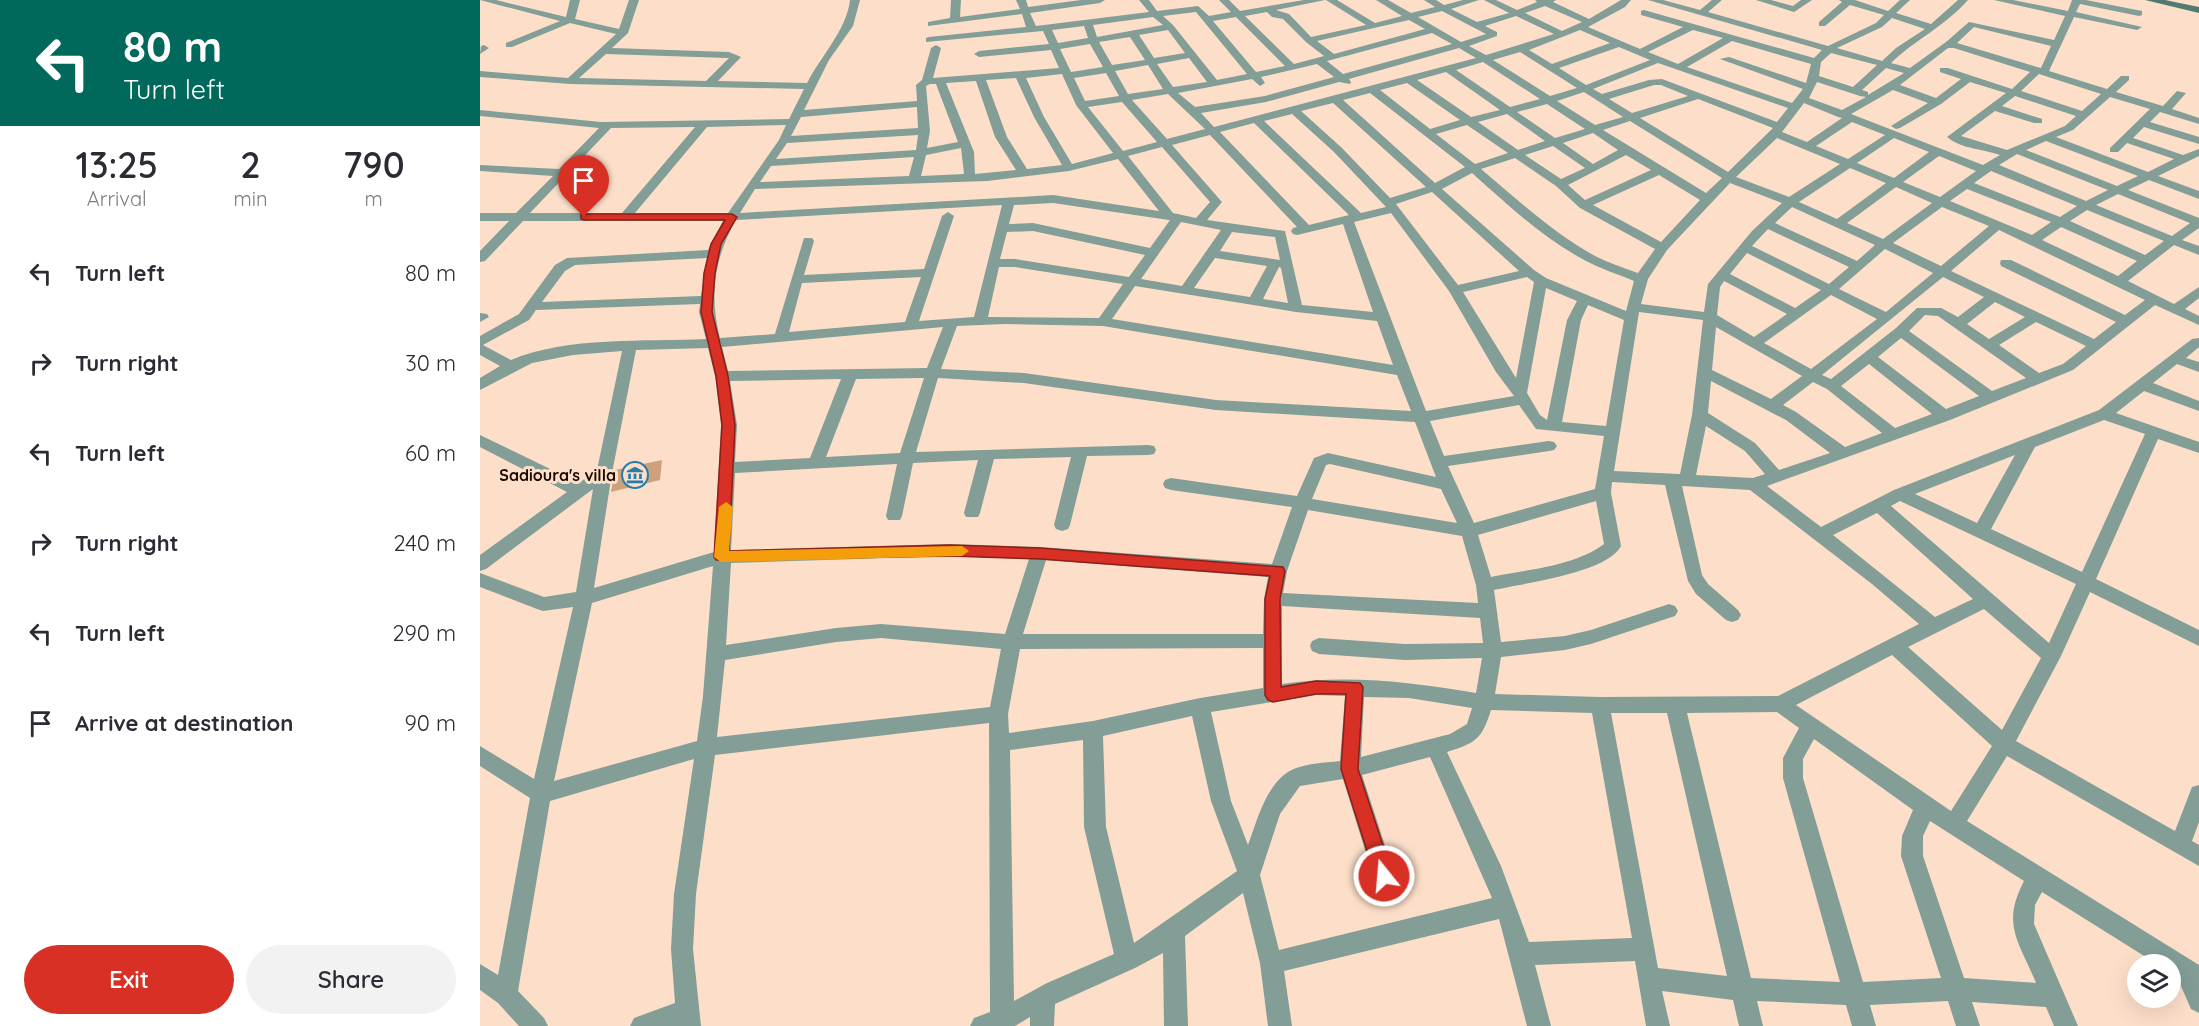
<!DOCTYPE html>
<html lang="en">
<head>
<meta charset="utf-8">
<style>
	body { margin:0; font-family:Quicksand,sans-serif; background:#f2f2f3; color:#2b2b33; height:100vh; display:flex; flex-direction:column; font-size:22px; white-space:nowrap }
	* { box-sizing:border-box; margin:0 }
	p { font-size:20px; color:#7c7c81 }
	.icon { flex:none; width:33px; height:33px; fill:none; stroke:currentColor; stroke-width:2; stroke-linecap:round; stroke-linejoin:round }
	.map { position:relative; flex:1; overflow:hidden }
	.side { display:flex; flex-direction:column; background:#fff; width:480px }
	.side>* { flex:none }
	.top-card { background:#00695c; color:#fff; overflow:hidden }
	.fabs { position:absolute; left:1647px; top:954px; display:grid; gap:12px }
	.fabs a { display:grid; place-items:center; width:54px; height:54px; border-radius:50%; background:#fff; box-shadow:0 6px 24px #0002; font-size:30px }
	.pin { position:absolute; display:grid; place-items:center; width:51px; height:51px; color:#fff; margin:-62px -26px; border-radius:50% 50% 50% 0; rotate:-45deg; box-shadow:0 0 6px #0007 }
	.pin .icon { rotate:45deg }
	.me { position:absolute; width:66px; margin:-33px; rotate:343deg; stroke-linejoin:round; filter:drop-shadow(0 0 4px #0008) }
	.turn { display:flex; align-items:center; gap:21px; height:126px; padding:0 24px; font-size:27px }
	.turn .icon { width:78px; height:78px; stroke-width:2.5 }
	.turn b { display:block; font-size:42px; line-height:51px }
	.eta { display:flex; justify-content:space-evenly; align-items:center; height:102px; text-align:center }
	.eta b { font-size:36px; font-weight:600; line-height:42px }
	.primary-button { display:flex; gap:12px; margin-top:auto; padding:12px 24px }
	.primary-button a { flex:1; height:69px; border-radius:36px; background:#d93025; color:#fff; font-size:24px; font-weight:600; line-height:69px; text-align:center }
	.primary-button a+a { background:#f2f2f3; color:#2b2b33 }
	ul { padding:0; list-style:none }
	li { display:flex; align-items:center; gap:18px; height:90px; padding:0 24px }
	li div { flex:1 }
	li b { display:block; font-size:22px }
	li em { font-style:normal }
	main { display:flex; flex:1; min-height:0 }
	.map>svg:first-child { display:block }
	.building { fill:#cea07c }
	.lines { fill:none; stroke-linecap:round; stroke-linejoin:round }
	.street { fill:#829e97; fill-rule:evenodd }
	.secondary { fill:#517b72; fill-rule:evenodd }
	.route { fill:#d93025; stroke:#8d1f18; stroke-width:1.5 }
	.slow { fill:#f59e0b }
	.labels { text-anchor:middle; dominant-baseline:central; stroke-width:6; stroke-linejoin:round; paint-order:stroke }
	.poi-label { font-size:16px; font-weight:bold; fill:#190900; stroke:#fddfc9; text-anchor:end }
</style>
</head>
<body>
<main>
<section class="side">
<div class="top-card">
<div class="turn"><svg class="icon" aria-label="left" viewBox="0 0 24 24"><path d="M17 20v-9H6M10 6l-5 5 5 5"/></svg><div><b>80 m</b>Turn left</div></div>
</div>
<div class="eta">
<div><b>13:25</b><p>Arrival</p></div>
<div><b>2</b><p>min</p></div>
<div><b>790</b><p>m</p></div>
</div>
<ul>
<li><svg class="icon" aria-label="left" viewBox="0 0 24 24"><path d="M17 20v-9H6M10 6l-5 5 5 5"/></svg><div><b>Turn left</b></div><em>80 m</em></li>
<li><svg class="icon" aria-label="right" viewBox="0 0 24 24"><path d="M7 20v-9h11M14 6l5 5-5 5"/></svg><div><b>Turn right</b></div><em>30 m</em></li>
<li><svg class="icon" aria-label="left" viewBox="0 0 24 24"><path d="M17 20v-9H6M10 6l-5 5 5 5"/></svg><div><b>Turn left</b></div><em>60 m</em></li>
<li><svg class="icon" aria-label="right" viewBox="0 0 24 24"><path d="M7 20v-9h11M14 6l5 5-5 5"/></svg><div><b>Turn right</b></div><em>240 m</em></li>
<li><svg class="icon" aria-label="left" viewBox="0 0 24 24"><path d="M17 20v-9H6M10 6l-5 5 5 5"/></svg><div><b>Turn left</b></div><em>290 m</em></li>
<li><svg class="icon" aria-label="arrive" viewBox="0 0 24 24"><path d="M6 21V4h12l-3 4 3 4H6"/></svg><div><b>Arrive at destination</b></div><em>90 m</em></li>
</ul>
<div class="primary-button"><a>Exit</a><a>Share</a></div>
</section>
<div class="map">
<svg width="1719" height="1026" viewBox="0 0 1719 1026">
	<rect width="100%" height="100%" fill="#fddfc9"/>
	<polygon class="building" points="182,460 180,480 131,492 135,470"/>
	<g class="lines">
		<g class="street">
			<path d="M0,0H16L86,17L90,0H100L95,19L139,29L149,0H159L148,33L132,48L249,52L261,57L238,81L327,83C341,56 367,29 370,0H380L373,26L349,60L324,110L437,101L436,85L442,80L451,48L456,45L461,48L453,78L579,68L571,50L499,57L494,54L499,51L569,44L563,31L446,42V38L449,37L546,27L542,14L448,26V22L470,18L471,0H481L480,17L540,9L536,0H546L548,7L601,0H625L620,3L550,13L556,26L669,12L659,0H669L677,11L718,6L729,16L751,12L739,0H749L760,11L824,0H845L796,10L809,14L831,37L886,25L846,0H857L895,23L922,16L896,0H908L931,13L955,7L944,0H956L964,5L983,0H999L971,9L997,22L1029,13L1004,0H1016L1037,10L1057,2L1055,0H1076L1073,2L1109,19L1141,0H1151L1145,7L1108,27L1160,49L1203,27L1161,15V11L1164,10L1334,58L1342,50L1168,0H1183L1220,10L1232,0H1242L1228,12L1348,46L1396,23L1404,15L1370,5L1345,26H1339V22L1362,2L1359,0H1375L1408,11L1420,0H1430L1416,13L1451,24L1478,0H1488C1465,26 1435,40 1411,63L1430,68L1466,42L1489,22L1574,40L1585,16L1514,0H1533L1588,11L1592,0H1606L1662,11V15L1659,16L1600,4L1596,12L1662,27L1657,30L1594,17L1569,71L1627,89L1641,76H1649V80L1636,92L1683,106L1697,91L1706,93L1692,109L1719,118V124L1680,112L1670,122L1719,137V144L1664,127L1653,138L1703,155L1719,149V156L1678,176L1719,191V199L1669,180L1648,190L1719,218V228L1702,240L1719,246V255L1694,245L1648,281L1694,304L1719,287V298L1705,309L1719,316V325L1675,305L1593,370L1470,420L1287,486L1341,527L1414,490L1619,410L1712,339L1719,338V347L1706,358L1719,362V372L1697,364L1673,383L1719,401V411L1664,391L1636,413L1719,442V453L1678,439L1616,579L1719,630V646L1610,592L1581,656L1536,741L1695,831L1712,787L1719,785V822L1712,841L1719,845V866L1527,756L1487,821L1719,965V1013L1711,1009L1697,977L1690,973V964H1677L1562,892L1555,905L1554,924L1598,1026H1574L1566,1007L1492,1002L1500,1026H1476L1468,1001L1390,1005L1396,1026H1372L1366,1005L1277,1001L1283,1026H1259L1253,1000L1182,991L1190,1026H1166L1155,961L1055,965L1071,1026H1047L1019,919L804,971L812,1026H788L780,963L763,893L705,936L708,1026H684L683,953L655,968L575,1004L574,1026H550V1017L535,1026H490L494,1018L510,1012L509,723L235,755L216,894L213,949L221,1026H150L154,1018L195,1003L191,949L194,894L214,759L70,801L38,991L64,1018L68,1026H39L18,1003L0,990V964L18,975L50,798L0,766V746L54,779L93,607L63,611L57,609L0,587V573L64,597L96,592L113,489L6,569L0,571V555L87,492L0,447V435L99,483L117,470L142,351L93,355L52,363L0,390V378L20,366L0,355V336L39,314L75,265L87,258L228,250L243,221H43L5,261L0,262V251L29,221H0V213H36L73,176L0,171V165L79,169L119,128L0,116V110L121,122L309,119L324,89L90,84L0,77V71L88,78L136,34L90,23L32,47H26V43L80,21ZM1065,6L1102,22L1082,31L1045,13ZM962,11L1006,34L981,42L938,17ZM716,12L767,74L737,80L693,25L683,16ZM787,12L792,17L803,19L826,42L844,56L814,64L765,16ZM1036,16L1074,34L1006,55L989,46L1017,36V32L1005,26ZM673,17L683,25L617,37L613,25ZM756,17L805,66L776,72L733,21ZM1412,18L1445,29L1416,48L1402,61L1357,48L1402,27ZM929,20L945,29L854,54L837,41ZM604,26L608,38L578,43L572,30ZM1494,27L1571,46L1561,68L1557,67L1477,43ZM688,30L705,53L674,58L659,35ZM1100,30L1130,43L1072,64L1049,50ZM1213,30L1243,38L1198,64L1168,52ZM952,33L972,44L863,74L847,61ZM650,37L665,60L632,65L619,42ZM1252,41L1331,64L1326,83L1249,57L1240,59L1323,89L1312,103L1207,67ZM610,44L623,67L591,72L580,49ZM1139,47L1170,60L1106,85L1079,68ZM979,48L996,58L734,127L721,113L786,102L859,82L870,84L871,82L869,79ZM1468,48H1474L1550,72L1532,89L1468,68H1460V72L1481,79L1456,98L1420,85ZM1040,52L1097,88L1070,96L1013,60ZM1351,53L1397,65L1373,87L1339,76L1341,62ZM126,54L248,58H249L226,81L99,78ZM709,58L727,82L693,87L677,64ZM1003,62L1060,99L1030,107L976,70ZM1178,63L1308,108L1297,122L1182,79L1169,80L1122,94L1113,89ZM837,64L854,77L785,96L715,107L698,93L772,79L780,86L785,83L781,77ZM668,65L683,89L648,94L635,71ZM1406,68L1424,73L1388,95V92L1382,90ZM966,72L1020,110L991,117L937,80ZM626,73L639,96L605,101L594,78ZM582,74L596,105L633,153L592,164L564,117L546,78ZM1559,74L1621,94L1602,111L1541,91ZM536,78L554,117L582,165L547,169L527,137L506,80ZM496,81L515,137L536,170L495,174L494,152L466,83ZM1337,82L1380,96L1386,97L1362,110L1329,98ZM1490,82L1526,93L1467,137C1481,149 1503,149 1520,155L1503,165L1371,114L1413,90L1448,103L1411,126L1416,129L1420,128L1461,104ZM927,83L980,120L950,129L900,90ZM450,84H456L478,142L447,148L450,131L446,86ZM1174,85H1181L1208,96L1152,113L1129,99ZM1104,92L1143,117L1115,125L1077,101ZM890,93L985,167L955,183L863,100ZM688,94L725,129L687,139L652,100ZM1535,96L1596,116L1585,126L1527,150L1481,136L1515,111L1554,123H1562V119L1522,106ZM1630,97L1670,109L1630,148V152H1638L1647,143L1694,159L1668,172L1576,137L1593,130ZM1218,99L1293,128L1248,172L1160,118ZM642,102L677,142L643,151L608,107ZM853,103L946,187L910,198L862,148L821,111ZM1324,103L1358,117L1362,118L1327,142L1302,132ZM1067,104L1105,129L1075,138L1037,112ZM437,107L438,128L311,136L321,117ZM812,114L854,152L906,207L881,213L784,121ZM1027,114L1065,141L1038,150L998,122ZM1150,121L1242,178L1226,193L1123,130ZM1372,122L1405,135L1368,159L1336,146ZM774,123L869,215L829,225L740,132ZM306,125L299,140L248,213H155L227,127ZM987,125L1028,153L995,164L956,134ZM215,127L142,213H50L131,128ZM1113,133L1138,150L1113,164L1083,143ZM438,135L436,150L296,159L307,143ZM730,135L817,227L813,228L811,231L813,234L817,235L863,224L893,312L822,305L805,231L727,220L742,202L692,145ZM1297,138L1360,164L1309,197L1256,177ZM1414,138L1449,152L1414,178L1377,163ZM1566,141L1658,176L1637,186L1546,150ZM1073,146L1105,168L1081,179L1045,155ZM682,147L730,202L716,218L693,213L648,156ZM481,148L484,174L441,176L446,155ZM1537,154L1628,190L1606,201L1519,165ZM1146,155L1171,170L1105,200L1088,185ZM1459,156L1496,171L1460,197L1423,182ZM434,157L429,176L280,182L291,166ZM1035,158L1076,186L1100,208L1175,249L1158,273C1144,268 1129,263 1115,256C1073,233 1038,200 1001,169ZM638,159L679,211L573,195L260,213L275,189L507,181L589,171ZM1370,168L1406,183L1357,219L1319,202ZM1511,171L1597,206L1580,217L1494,183ZM992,173C1028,205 1064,239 1106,261C1121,269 1138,274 1154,281L1146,311L1066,278L1054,270L962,189ZM1179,175L1220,200L1181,242L1113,205ZM1250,183L1302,203L1272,231L1228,284L1224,312L1161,304L1168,279L1187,250ZM1416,187L1452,203L1403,239L1367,223ZM1487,189L1571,222L1552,235L1470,201ZM952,192L1039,271L978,285L916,204ZM1638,194L1710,223L1692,236L1616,205ZM573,203L689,220H690L670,248L553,223L529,224L534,205ZM522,205L494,317L439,321L474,216L468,212L462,216L444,269L324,275L334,241L332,238H324L295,334L240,338C229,296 234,258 256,220ZM1312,207L1395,245L1377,261L1295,223ZM1462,207L1509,226L1461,266L1413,243ZM1607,210L1684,241L1665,255L1590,221ZM911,213L969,291L1016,372L1034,396L946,411L874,222ZM701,222L741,230L702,286L661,279ZM1581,227L1657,261L1638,276L1562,240ZM1288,229L1369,267L1349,284L1272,246ZM1519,230L1665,300L1645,315L1531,260H1521L1520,263L1521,266L1636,322L1614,339L1471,271ZM553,231L665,255L649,277L535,259H520L527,232ZM752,232L795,237L800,260L740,251ZM1405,249L1453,273L1406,312L1359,289ZM1267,253L1341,290L1315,308L1250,274ZM227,258L221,296L62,302L85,271L95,265ZM735,258L787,266L770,297L714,288ZM519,267H535L643,284L619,318L508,317ZM799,267L801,268L808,303L783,299ZM441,277L425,322L309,332L322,283ZM1047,277L1054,282L1036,378L983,292ZM1463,277L1504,297L1478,317L1461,308H1437L1416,328L1351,379L1342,375ZM1244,281L1307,314L1274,337L1237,315L1240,287ZM655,286L816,312L897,321L913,365L632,319ZM1066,288L1097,301L1087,320L1067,420L1060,415L1047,393ZM1351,295L1397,319L1331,369L1284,343ZM1515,302L1545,317L1509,339L1487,324ZM220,304L219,312L226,339C165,342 88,336 31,360L3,345L49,320L56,310ZM1108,305L1144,320L1126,426L1082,422L1101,320ZM1159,312L1223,320L1212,415L1200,474L1134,471ZM1445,315L1458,316L1546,378L1512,391L1429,331ZM1556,322L1606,346L1583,364L1559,373L1519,345ZM525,324L623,326L917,375L931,411L736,400L544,373L461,369L477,326ZM463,327L447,368L248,371L242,347ZM1236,327L1322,376L1291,399L1232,370ZM1421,338L1499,396L1466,409L1398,357ZM228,348L235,376L241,425L234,552L114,588L132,473L156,350ZM1389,364L1452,414L1415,428L1361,386ZM444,378L420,453L346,457L376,379ZM458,378L544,383L736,410L935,422L956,477L848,453L834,458L817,496L691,478L685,480L683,484L685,488L691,490L812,507L792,564L560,547L470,544L251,550L255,473L417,464L406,516L408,520H420L422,516L433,463L498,460L484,513L486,517H498L500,513L514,459L591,457L574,525L576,529L582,531L588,529L590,525L607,456L668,455L674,454L676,450L674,446L668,445L436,452ZM361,379L330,458L255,462L257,425L250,381ZM1231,381L1306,420L1350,453L1299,470L1275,443L1228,413ZM1333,382L1347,389L1402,433L1365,447L1316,412L1303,405ZM1039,405L1056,429L1124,436L1115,489L994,523L968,466L1069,451L1074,450L1077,446L1074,442L1069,441L964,456L950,421ZM1624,420L1665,434L1602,572L1511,529L1555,447ZM1226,426L1265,451L1285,474L1273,478L1216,475ZM1535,455L1497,523L1435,494ZM850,464L961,489L977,523L832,499L846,465ZM1132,482L1185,485L1208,581L1216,594L1246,620L1252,622L1258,620L1261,615L1258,610L1228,584L1222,575L1202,486L1270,490L1392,584L1439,624L1298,696L1120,697L1015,694L1021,657L1085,650L1111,644L1195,616L1198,611L1195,606L1189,604L1111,630L1085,636L1021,642L1014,590C1044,583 1127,573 1141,546L1131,493ZM1116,501L1124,544C1093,567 1048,569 1011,577L998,535ZM1420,501L1596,584L1569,643L1411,506ZM828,510L982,536L996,585L998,603L803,593L807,571ZM1397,513L1493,599L1455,617L1353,535ZM470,556L549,559L525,634L401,624L356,628L246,645L251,563ZM566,560L788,577L784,599L783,634H543ZM233,566L223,696L217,741L74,781L112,603ZM802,606L1000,618L1003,643L925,644L839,638L832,641L830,646L832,651L839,654L925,660L1002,658L996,693C931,682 867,674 802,684ZM1504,609L1561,658L1522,730L1428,647ZM401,638L521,649L510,707L237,737L245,660L356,642ZM783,648V688L720,698L613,721L529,733L528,714L540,649ZM1412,655L1512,746L1471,811L1316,705ZM836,695L865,696L860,761C844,763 819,763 805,774C784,791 777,821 768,845L751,801L731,712ZM884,697L929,698L992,708L987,724L970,734L881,757ZM1011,710L1112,713L1152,938L1049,942L1021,866L967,752C996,743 1002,739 1011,710ZM1297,712L1319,728L1303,758V778L1360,982L1271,978L1207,713ZM1131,713H1187L1247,976L1178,968ZM712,716L731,801L757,871L654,943L626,827L623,736ZM1334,739L1433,810L1422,836L1421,856L1461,978L1383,982L1323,778V759ZM603,740L604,827L634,954L567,983L534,1001L530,750ZM950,757L1012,898L799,950L780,875L800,814L820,786L863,779L893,876L896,883L904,886L912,883L915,876L882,775ZM1450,821L1544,881C1521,925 1539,941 1556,983L1484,978L1443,856V836Z"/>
			<polygon points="1276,0 1291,0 1313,6 1321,0 1332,0 1314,12"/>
			<polygon points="1,46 4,45 9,48 0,54"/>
			<polygon points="0,313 7,314 9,317 0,322"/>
		</g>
		<polygon class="secondary" points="1665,0 1685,0 1719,7 1719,13"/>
	</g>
	<polygon class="route" points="101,214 252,214 257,217 241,244 235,273 232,312 248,376 255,425 249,551 470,545 560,548 803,567 805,571 800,599 801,687 836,681 880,683 883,687 878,769 913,876 910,882 904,885 897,882 895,876 861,769 866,694 836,694 793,702 788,700 785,695 785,599 790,576 560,559 470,556 236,560 234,557 242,425 236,376 221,312 224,273 231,244 245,220 104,220 101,219"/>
	<polygon class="slow" points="246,502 253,507 249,551 482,546 489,551 482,556 241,562 234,557 239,507"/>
	<defs>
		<symbol id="museum-ring" viewBox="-11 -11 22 22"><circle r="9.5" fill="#fddfc9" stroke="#277cac" stroke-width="1.5"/><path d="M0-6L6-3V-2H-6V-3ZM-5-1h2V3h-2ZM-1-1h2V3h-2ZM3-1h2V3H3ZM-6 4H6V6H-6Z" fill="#277cac"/></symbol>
	</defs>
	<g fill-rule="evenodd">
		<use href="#museum-ring" x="140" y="460" width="30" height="30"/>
	</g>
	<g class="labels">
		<g class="poi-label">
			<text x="136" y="475">Sadioura's villa</text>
		</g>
	</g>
</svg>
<div class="fabs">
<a><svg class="icon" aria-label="layers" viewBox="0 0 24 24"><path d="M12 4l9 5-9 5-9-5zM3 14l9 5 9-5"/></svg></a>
</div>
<div class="pin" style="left:104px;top:217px;background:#d93025"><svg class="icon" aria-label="arrive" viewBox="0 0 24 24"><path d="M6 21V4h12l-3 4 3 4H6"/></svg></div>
<svg class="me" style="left:904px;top:876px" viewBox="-20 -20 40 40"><circle r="17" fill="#d93025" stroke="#fff" stroke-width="3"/><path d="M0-11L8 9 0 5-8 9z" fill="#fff"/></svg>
</div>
</main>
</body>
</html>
